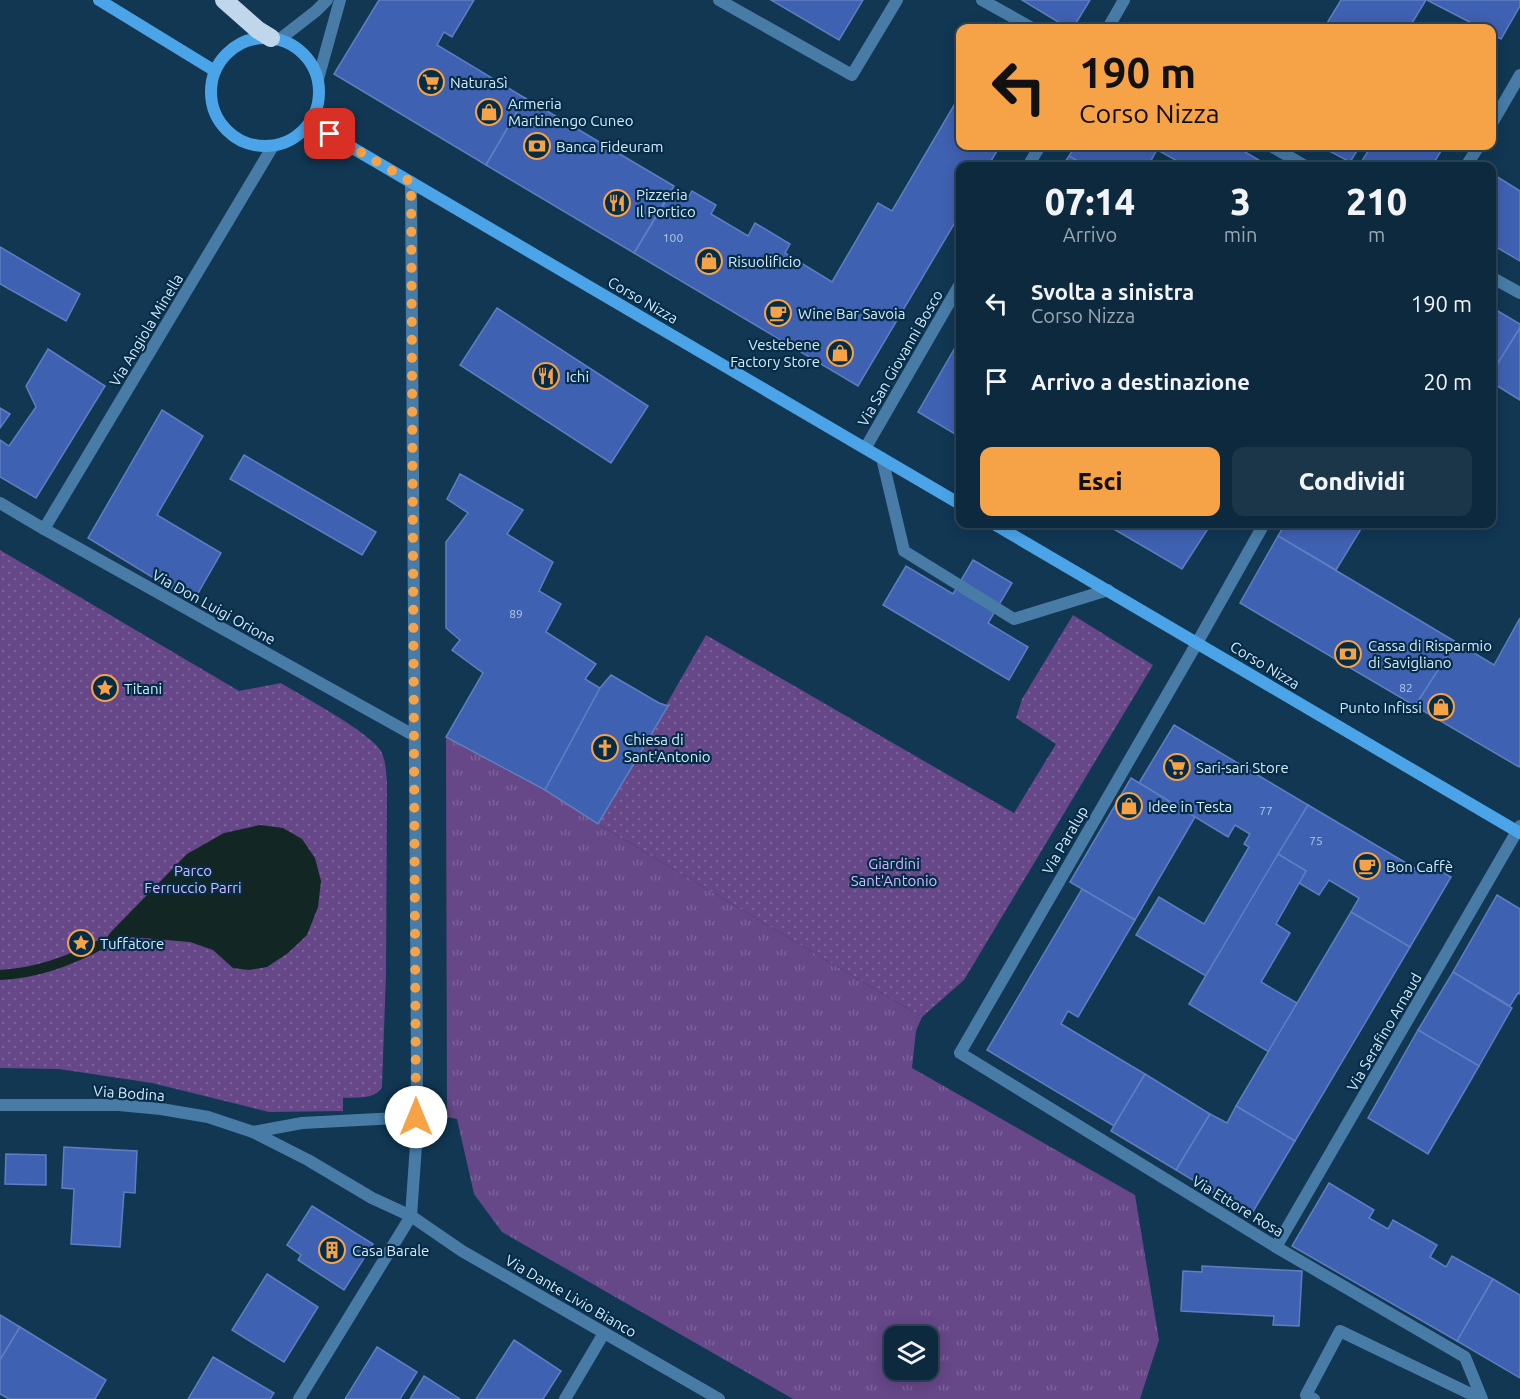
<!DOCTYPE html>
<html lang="it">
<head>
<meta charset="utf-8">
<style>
	body { margin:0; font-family:Ubuntu,sans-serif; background:#1b3549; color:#f1f3f6; height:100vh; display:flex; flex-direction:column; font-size:22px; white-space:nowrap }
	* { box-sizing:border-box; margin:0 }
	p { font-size:20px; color:#9aa6b0 }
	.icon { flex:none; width:33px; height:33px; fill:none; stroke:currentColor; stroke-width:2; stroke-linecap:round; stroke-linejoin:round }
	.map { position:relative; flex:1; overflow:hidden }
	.panel { position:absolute; left:956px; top:162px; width:540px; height:366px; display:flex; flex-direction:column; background:#0d293e; border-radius:12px; box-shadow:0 3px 15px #0003,0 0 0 2px #2d4558 }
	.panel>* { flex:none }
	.top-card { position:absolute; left:956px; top:24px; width:540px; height:126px; border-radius:12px; box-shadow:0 3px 15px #0003,0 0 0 2px #2d4558; background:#f6a247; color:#111; overflow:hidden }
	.tools { position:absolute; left:884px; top:1326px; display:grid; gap:12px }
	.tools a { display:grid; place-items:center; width:54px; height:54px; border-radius:12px; background:#0d293e; box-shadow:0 3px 15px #0003,0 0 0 2px #2d4558; font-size:30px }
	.pin { position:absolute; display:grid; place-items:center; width:51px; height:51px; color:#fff; margin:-26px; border-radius:12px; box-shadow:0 3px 9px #0006 }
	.me { position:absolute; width:66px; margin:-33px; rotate:0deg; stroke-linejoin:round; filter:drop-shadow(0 0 4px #0008) }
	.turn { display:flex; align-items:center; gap:21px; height:126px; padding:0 24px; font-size:27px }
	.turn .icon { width:78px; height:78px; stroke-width:2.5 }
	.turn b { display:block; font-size:42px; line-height:51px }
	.eta { display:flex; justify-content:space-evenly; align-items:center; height:102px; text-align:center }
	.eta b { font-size:36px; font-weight:800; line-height:42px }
	.action { display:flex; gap:12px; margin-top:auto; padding:12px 24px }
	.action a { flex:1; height:69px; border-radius:12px; background:#f6a247; color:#111; font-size:24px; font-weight:800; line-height:69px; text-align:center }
	.action a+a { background:#1b3549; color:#f1f3f6 }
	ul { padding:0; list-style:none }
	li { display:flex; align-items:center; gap:18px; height:78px; padding:0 24px }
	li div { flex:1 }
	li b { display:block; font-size:22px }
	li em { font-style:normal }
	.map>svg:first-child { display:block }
	.grass { fill:url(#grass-tufts); fill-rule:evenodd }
	.park { fill:url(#park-dots) }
	.water { fill:#122624 }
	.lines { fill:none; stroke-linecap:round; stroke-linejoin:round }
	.stream { stroke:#122624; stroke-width:10 }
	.building { fill:#3f61b1; stroke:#5f7ec2; stroke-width:1.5 }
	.lane { stroke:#487ca7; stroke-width:12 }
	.street { stroke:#487ca7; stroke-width:12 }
	.secondary { stroke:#4ba4e8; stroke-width:12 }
	.highway { stroke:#bfd6eb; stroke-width:18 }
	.route { stroke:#f6a247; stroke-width:10; stroke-dasharray:0 18 }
	.labels { text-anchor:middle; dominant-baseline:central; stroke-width:4.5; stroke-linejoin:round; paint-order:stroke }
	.number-label { font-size:12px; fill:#b0c8e9 }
	.poi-label { font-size:15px; fill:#d6eafc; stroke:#052d48; text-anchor:start }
	.street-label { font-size:15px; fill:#d6eafc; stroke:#052d48 }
	.park-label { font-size:15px; fill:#d7b9fd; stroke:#052d48 }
</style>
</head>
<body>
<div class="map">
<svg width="1520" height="1399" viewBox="0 0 1520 1399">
	<defs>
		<pattern id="grass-tufts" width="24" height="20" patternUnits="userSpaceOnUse" patternTransform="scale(1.5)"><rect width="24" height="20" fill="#664788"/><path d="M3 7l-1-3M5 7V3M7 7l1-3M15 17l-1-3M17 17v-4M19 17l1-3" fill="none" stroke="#7b629a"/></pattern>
		<pattern id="park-dots" width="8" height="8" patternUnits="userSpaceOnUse" patternTransform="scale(1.5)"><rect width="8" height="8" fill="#664788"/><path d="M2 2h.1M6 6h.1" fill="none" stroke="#7b629a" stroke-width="1.8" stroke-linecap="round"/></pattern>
	</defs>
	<rect width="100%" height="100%" fill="#113753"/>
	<path class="grass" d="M446,737L545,790L598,824L922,1017L916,1031L912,1068L1135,1195L1159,1340L1140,1399H793L502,1232L474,1194L457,1119L447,1117ZM894,1336H927V1370H894Z"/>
	<g class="park">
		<path d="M0,550L239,691L281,683C302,696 371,733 381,751C386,761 386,772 387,783L386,974L382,1087C375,1100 357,1097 343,1098V1111L269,1112L152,1083L59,1069L0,1068Z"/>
		<polygon points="1073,615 1153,665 964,980 922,1017 598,824 706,635 1014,813 1056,744 1016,718 1022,699"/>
	</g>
	<polygon class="water" points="260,825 283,828 302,839 315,858 321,881 318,907 307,935 288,953 267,967 249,970 233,968 213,950 190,942 132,937 110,946 102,944 111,932 187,854 224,833"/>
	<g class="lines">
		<path class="stream" d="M0,975C38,973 69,961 102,944"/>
	</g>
	<g class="building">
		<polygon points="379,0 474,0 452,37 444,32 437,45 525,98 486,165 334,74"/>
		<polygon points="771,0 863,0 839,40"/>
		<polygon points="1022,0 1090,0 1073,28 1068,28"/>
		<polygon points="1341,0 1426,0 1409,28 1324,28"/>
		<polygon points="1427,0 1520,0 1520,6 1501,39 1491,34 1491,28 1481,28"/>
		<polygon points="960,95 960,146 1000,146 988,166 960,166 960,214 858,386 634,253 672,191 687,200 692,191 716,205 711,214 748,236 755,223 790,244 785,253 832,282 878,203 892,211"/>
		<polygon points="525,98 674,186 634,253 486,165"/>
		<polygon points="1075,146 1159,146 1148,166 1086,166 1069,156"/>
		<polygon points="1165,146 1235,146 1269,166 1186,166 1161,152"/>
		<polygon points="1320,146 1360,146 1350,162"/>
		<polygon points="1371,146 1444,146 1432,166 1359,166"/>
		<polygon points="1069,156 1086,166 1062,166"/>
		<polygon points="1491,173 1520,191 1520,261 1491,244"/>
		<polygon points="0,247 80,294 66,321 0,284"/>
		<polygon points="1491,307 1520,324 1520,328 1491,374"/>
		<polygon points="497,308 648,406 611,463 460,365"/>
		<polygon points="1520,328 1520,400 1491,382 1491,374"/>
		<polygon points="960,339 960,437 918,412"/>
		<polygon points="48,349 105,386 36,498 0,477 0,440 9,446 36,407 26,386"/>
		<polygon points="0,408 10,414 0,428"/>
		<polygon points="162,410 203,436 157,515 221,553 193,602 88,538"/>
		<polygon points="244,455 376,532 362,555 230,479"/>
		<polygon points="460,474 523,510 507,534 553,562 539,591 561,604 546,632 596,664 585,679 600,688 545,790 446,737 483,673 452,650 460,640 446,628 446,542 468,513 447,499"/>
		<polygon points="1105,524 1211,524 1182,569"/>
		<polygon points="1285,524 1364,524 1336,570 1278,536"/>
		<polygon points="1278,536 1456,642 1415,706 1240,603"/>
		<polygon points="973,560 1012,583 988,623 1028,647 1009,680 883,605 906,566 953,594"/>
		<polygon points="1520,618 1520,765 1519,767 1415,706 1456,642 1494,665"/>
		<polygon points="611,675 659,703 668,706 598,824 545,790 600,688"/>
		<polygon points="1174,725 1308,805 1206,976 1136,935 1159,897 1204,924 1249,847 1244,844 1250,834 1235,825 1228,837 1139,783"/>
		<polygon points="1131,778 1195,817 1135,920 1070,882"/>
		<polygon points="1308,805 1423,873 1428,864 1451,877 1410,947 1351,912 1359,898 1329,880 1319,895 1299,883 1306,871 1278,854"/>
		<polygon points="1278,854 1306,871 1276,924 1290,933 1261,982 1297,1003 1269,1052 1189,1004"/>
		<polygon points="1082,889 1135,920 1078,1017 1068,1011 1061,1024 1145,1074 1114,1126 987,1050"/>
		<polygon points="1497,895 1520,909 1520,994 1518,993 1510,1006 1453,972"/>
		<polygon points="1351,912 1410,947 1295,1141 1236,1106"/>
		<polygon points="1453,972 1512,1008 1479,1066 1418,1030"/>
		<polygon points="1418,1030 1479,1066 1428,1154 1368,1118"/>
		<polygon points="1145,1074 1210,1114 1176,1170 1111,1131"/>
		<polygon points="1236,1106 1295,1141 1251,1215 1176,1170 1210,1114 1227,1123"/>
		<polygon points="64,1147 137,1151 135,1193 124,1192 120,1247 71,1244 74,1189 62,1188"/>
		<polygon points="6,1154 46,1155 46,1185 5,1184"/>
		<polygon points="1329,1183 1374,1210 1369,1218 1388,1229 1393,1220 1437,1245 1430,1257 1446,1267 1452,1256 1493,1279 1457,1341 1292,1246"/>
		<polygon points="312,1206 373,1244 344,1290 298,1260 301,1255 287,1245"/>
		<polygon points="1202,1266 1302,1271 1299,1326 1273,1325 1274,1316 1181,1311 1183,1271 1202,1272"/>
		<polygon points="267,1274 318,1307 284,1362 232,1330"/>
		<polygon points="1493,1279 1520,1295 1520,1378 1457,1341"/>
		<polygon points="0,1315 20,1327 0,1360"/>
		<polygon points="20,1327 106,1380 95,1399 9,1399 0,1394 0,1360"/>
		<polygon points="514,1340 561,1371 543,1399 476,1399"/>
		<polygon points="377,1347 417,1372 400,1399 345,1399"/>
		<polygon points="213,1357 274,1393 270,1399 188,1399"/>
		<polygon points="424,1376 460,1399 410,1399"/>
	</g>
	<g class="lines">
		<g class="lane">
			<polyline points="719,0 852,75 897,0"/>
			<polyline points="982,0 1032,28"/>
			<polyline points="882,458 904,551 1014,619 1108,590"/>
			<polyline points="1314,1399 1306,1395 1340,1331 1481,1399"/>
		</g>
		<g class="street">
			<polyline points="1108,28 1124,0"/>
			<polyline points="280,39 316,11 327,0"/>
			<polyline points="318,79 340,0"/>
			<polyline points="1491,125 1520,75"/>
			<polyline points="1271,146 1305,166"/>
			<polyline points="1028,166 1040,146"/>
			<polyline points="1466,166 1479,146"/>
			<polyline points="1491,277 1520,293"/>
			<polyline points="866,447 960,284"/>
			<polyline points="0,503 44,529 415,736"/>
			<polyline points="1264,524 1197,643 960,1053 1276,1247 1465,1357 1482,1399"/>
			<polyline points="44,529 273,146"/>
			<polyline points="0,1105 119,1105 161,1109 208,1117 253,1132 308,1160 372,1198 411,1216 462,1251 719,1399"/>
			<polyline points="253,1132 302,1123 416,1117"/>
			<polyline points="1276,1247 1520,826"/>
			<polyline points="299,1399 411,1216 416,1145 417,1066 411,182"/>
			<polyline points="565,1399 604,1333"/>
		</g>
		<g class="secondary">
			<polyline points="99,0 215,71"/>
			<circle cx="265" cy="92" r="54"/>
			<polyline points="310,123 960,504"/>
			<polyline points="994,524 1520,833"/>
		</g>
		<polyline class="highway" points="224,0 258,30 271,38"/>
	</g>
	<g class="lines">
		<polyline class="route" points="330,134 411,182 416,1117"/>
	</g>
	<defs>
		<symbol id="supermarket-ring" viewBox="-11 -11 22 22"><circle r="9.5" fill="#052d48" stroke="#f6a247" stroke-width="1.5"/><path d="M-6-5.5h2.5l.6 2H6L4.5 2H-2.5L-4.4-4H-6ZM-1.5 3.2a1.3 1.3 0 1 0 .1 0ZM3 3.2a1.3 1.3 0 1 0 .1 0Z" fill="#f6a247"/></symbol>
		<symbol id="shop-ring" viewBox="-11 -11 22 22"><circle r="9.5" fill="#052d48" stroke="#f6a247" stroke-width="1.5"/><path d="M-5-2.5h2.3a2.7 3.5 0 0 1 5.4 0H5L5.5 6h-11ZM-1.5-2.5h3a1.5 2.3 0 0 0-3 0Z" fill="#f6a247"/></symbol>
		<symbol id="bank-ring" viewBox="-11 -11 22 22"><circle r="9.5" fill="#052d48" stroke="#f6a247" stroke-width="1.5"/><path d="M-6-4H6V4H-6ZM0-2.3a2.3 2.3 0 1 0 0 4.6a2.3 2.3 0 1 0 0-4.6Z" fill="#f6a247"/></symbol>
		<symbol id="restaurant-ring" viewBox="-11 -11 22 22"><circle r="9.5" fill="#052d48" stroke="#f6a247" stroke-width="1.5"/><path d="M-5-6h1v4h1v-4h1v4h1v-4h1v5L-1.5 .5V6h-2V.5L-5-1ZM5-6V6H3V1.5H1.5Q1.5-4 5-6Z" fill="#f6a247"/></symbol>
		<symbol id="cafe-ring" viewBox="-11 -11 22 22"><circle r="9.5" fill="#052d48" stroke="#f6a247" stroke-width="1.5"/><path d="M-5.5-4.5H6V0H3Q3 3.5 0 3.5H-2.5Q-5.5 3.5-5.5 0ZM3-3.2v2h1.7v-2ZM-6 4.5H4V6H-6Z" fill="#f6a247"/></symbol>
		<symbol id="sight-ring" viewBox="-11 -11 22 22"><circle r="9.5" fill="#052d48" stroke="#f6a247" stroke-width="1.5"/><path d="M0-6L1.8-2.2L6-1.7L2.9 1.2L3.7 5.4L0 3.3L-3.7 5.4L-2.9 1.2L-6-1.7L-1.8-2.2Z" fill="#f6a247"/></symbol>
		<symbol id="church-ring" viewBox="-11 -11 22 22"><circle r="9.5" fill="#052d48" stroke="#f6a247" stroke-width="1.5"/><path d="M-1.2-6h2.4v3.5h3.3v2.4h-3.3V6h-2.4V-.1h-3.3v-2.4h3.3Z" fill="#f6a247"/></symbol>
		<symbol id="building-ring" viewBox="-11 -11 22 22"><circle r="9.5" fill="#052d48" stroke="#f6a247" stroke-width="1.5"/><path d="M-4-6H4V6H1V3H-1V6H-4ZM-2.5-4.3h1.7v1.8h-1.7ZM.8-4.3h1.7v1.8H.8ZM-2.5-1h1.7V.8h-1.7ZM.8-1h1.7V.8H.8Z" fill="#f6a247"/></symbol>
	</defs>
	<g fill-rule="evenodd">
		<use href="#supermarket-ring" x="416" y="67" width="30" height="30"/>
		<use href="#shop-ring" x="474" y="97" width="30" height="30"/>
		<use href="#bank-ring" x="522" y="131" width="30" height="30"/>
		<use href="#restaurant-ring" x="602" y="188" width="30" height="30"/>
		<use href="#shop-ring" x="694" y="246" width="30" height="30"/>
		<use href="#cafe-ring" x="763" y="298" width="30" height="30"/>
		<use href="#shop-ring" x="825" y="338" width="30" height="30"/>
		<use href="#restaurant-ring" x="531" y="361" width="30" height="30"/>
		<use href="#bank-ring" x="1333" y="639" width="30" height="30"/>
		<use href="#sight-ring" x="90" y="673" width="30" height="30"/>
		<use href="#shop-ring" x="1426" y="692" width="30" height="30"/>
		<use href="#church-ring" x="590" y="733" width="30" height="30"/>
		<use href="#supermarket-ring" x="1162" y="752" width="30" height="30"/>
		<use href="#shop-ring" x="1114" y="791" width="30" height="30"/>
		<use href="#cafe-ring" x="1352" y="851" width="30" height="30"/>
		<use href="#sight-ring" x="66" y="928" width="30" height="30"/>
		<use href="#building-ring" x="317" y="1235" width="30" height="30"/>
	</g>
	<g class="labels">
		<g class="number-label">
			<text x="673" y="237">100</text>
			<text x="516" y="613">89</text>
			<text x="1406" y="687">82</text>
			<text x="1266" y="810">77</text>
			<text x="1316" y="840">75</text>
		</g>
		<g class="poi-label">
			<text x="450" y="82">NaturaSì</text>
			<text x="508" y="103">Armeria<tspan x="508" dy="17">Martinengo Cuneo</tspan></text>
			<text x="556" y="146">Banca Fideuram</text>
			<text x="636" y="194">Pizzeria<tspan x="636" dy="17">Il Portico</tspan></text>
			<text x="728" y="261">Risuolificio</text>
			<text x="798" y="313">Wine Bar Savoia</text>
			<text x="820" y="344" text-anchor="end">Vestebene<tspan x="820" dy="17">Factory Store</tspan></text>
			<text x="566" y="376">Ichi</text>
			<text x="1368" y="645">Cassa di Risparmio<tspan x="1368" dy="17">di Savigliano</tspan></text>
			<text x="124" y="688">Titani</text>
			<text x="1422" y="707" text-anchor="end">Punto Infissi</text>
			<text x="624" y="739">Chiesa di<tspan x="624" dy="17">Sant'Antonio</tspan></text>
			<text x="1196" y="767">Sari-sari Store</text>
			<text x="1148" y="806">Idee in Testa</text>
			<text x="1386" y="866">Bon Caffè</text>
			<text x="100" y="943">Tuffatore</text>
			<text x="352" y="1250">Casa Barale</text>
		</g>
		<g class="street-label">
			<text transform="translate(643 300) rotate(30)">Corso Nizza</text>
			<text transform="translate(146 330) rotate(-59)">Via Angiola Minella</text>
			<text transform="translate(900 358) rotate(-60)">Via San Giovanni Bosco</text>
			<text transform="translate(214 607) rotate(29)">Via Don Luigi Orione</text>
			<text transform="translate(1265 665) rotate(31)">Corso Nizza</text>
			<text transform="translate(1065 840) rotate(-60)">Via Paralup</text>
			<text transform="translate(1384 1032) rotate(-60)">Via Serafino Arnaud</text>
			<text transform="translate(129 1093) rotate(4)">Via Bodina</text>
			<text transform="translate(1238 1206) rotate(31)">Via Ettore Rosa</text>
			<text transform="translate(571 1296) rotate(30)">Via Dante Livio Bianco</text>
		</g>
		<g class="park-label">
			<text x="894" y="863">Giardini<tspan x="894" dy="17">Sant'Antonio</tspan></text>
			<text x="193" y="870">Parco<tspan x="193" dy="17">Ferruccio Parri</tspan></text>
		</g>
	</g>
</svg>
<div class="tools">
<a><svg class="icon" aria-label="layers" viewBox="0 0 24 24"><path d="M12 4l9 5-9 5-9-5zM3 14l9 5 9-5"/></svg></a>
</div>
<div class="pin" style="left:330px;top:134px;background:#d93025"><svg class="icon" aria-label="arrive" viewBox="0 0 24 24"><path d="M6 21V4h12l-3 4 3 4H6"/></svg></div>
<svg class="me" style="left:416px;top:1117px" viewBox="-20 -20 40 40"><circle r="19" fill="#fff"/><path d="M0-13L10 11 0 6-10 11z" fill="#f6a247"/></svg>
<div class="top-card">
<div class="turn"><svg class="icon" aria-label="left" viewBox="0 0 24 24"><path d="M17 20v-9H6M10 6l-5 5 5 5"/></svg><div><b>190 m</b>Corso Nizza</div></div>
</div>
<section class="panel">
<div class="eta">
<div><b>07:14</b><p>Arrivo</p></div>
<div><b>3</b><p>min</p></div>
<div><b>210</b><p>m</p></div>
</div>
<ul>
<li><svg class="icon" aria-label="left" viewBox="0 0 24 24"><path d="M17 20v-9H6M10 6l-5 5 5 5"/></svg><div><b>Svolta a sinistra</b><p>Corso Nizza</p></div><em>190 m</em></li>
<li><svg class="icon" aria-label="arrive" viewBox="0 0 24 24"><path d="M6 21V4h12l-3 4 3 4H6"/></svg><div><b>Arrivo a destinazione</b></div><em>20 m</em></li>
</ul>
<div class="action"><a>Esci</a><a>Condividi</a></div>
</section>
</div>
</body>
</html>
